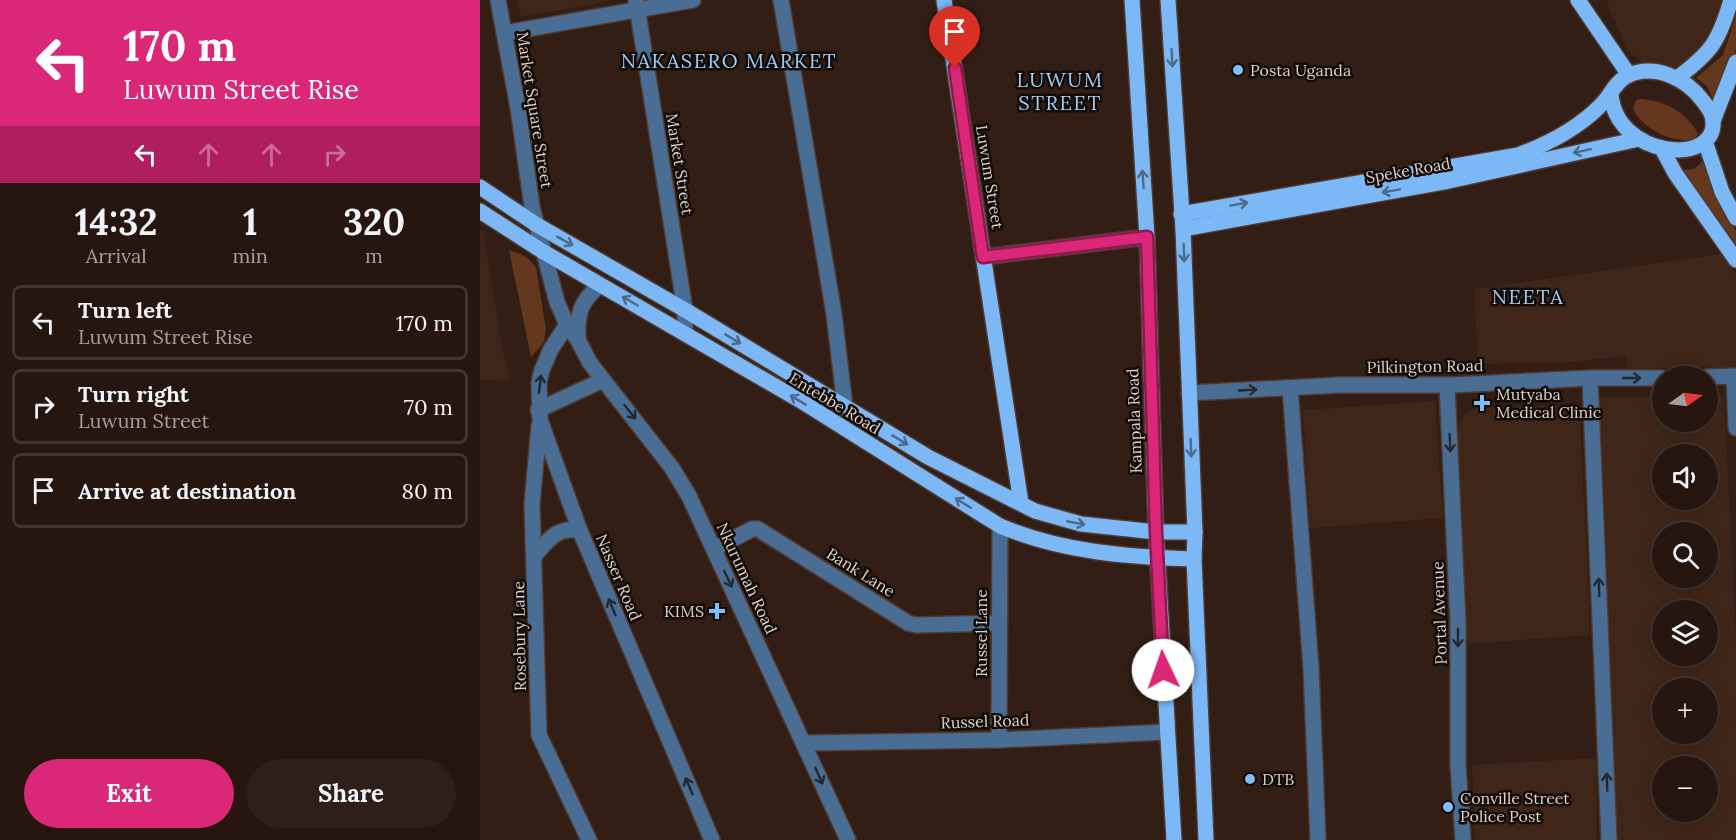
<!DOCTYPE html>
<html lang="en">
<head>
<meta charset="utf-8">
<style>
	body { margin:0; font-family:Lora,serif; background:#2e1f18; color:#f1f3f6; height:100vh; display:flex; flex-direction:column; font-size:22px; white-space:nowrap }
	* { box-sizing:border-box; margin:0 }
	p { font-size:20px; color:#a49f9e }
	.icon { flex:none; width:33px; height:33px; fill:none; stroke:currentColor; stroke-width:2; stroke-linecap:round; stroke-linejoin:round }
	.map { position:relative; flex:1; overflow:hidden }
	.drawer { display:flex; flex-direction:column; background:#26160f; width:480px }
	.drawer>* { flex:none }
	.hud { background:#db2777; color:#fff; overflow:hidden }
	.needle { width:39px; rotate:76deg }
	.tools { position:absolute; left:1172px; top:366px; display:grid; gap:12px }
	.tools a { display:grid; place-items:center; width:66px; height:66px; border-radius:50%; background:#26160f; box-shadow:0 3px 15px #0003,0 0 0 2px #42352f; font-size:30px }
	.pin { position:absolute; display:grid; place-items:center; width:51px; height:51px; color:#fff; margin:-62px -26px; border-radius:50% 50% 50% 0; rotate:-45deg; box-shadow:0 0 6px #0007 }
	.pin .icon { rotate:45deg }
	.me { position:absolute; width:66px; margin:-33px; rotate:357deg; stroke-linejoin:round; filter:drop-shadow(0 0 4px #0008) }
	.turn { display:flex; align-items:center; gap:21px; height:126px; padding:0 24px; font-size:27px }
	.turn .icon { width:78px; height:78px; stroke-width:2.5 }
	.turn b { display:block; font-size:42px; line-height:51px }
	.lanes { display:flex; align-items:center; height:57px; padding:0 24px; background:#0003; justify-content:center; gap:30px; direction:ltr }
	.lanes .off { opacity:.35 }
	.eta { display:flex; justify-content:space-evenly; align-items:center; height:102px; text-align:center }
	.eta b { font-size:36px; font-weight:800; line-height:42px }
	.action { display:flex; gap:12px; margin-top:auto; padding:12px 24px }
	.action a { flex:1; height:69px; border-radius:36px; background:#db2777; color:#fff; font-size:24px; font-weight:800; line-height:69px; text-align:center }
	.action a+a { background:#2e1f18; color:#f1f3f6 }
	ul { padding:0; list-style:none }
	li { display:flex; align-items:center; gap:18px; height:75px; margin:0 12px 9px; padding:0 12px; border:3px solid #42352f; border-radius:9px }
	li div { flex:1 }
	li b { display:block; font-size:22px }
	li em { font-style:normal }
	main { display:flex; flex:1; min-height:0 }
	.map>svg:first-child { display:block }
	.built { fill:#3f2619; fill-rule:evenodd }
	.green { fill:#65371c }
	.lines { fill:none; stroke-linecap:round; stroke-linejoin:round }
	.minor-casing { stroke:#4e3a31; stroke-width:18 }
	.major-casing { stroke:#4e3a31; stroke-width:18 }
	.minor { stroke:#4a6e93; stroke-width:15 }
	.major { stroke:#7cb8f5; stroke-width:15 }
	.oneway { stroke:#4d6a89 }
	.oneway2 { stroke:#242930 }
	.route-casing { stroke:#8e194d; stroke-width:15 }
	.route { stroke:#db2777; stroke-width:10 }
	.poi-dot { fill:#81bdfa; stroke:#130b06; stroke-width:2 }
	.labels { text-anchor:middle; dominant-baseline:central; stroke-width:5; stroke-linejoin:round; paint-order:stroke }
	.poi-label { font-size:16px; fill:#ded0ca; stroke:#130b06; text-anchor:start }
	.street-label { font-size:16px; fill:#ded0ca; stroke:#130b06 }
	.quarter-label { font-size:20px; letter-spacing:1.5px; fill:#a1cdfb; stroke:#130b06 }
</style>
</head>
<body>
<main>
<section class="drawer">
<div class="hud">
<div class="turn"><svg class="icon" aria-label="left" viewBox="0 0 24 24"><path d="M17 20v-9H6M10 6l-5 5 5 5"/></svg><div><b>170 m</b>Luwum Street Rise</div></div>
<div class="lanes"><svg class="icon" aria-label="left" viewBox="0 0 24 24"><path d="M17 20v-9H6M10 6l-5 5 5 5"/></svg><svg class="icon off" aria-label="ahead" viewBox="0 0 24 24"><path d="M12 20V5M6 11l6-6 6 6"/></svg><svg class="icon off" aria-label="ahead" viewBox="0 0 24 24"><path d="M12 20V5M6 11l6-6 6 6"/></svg><svg class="icon off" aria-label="right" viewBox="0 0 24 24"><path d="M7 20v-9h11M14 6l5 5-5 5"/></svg></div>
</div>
<div class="eta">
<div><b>14:32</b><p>Arrival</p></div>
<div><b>1</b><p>min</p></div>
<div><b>320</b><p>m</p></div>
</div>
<ul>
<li><svg class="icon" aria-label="left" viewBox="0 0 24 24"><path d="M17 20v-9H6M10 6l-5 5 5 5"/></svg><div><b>Turn left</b><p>Luwum Street Rise</p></div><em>170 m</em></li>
<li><svg class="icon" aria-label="right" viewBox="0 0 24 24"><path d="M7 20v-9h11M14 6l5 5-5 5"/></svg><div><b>Turn right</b><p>Luwum Street</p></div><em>70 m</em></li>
<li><svg class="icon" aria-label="arrive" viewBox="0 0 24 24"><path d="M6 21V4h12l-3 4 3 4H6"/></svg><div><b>Arrive at destination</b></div><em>80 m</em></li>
</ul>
<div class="action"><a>Exit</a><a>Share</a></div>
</section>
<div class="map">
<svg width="1256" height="840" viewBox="0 0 1256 840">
	<rect width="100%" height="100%" fill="#321e14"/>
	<g class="built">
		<polygon points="37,0 136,0 41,17"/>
		<polygon points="1126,0 1244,0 1234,31 1210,62 1188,69 1162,62 1147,50"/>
		<polygon points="0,230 3,231 22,347 30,381 0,380"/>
		<polygon points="1241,254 1256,274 1256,367 1148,369 1146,356 1090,362 998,364 994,289"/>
		<path d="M1227,396H1244L1256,639V840H1138L1120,397H1182V422H1227ZM1182,454H1227V500H1182ZM1182,532H1227V578H1182ZM1182,610H1227V656H1182ZM1182,688H1227V734H1182ZM1182,766H1227V812H1182Z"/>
		<polygon points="955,401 963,518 830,528 823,410"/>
		<polygon points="1085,405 1094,407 1100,415 1110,635 987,644 977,431 984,415 997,408"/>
		<polygon points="1116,758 1117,840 995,840 992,765"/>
	</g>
	<g class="green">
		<polygon points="1256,16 1256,49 1247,79 1234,101 1226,85 1216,78 1243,55"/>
		<path d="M1160,99C1184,100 1207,112 1218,134L1215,139C1192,144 1163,129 1153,109L1156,100Z"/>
		<polygon points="1226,158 1242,208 1256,231 1256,247 1221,197 1196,170 1214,169"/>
		<path d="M29,250C41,254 49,257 56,268L66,329L64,342L51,357Z"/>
	</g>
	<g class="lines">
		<defs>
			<g id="minor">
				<polyline points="18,0 38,108 52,207 77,302 87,325 98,340 110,363 192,468 209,496 368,840"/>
				<polyline points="156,0 205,310 205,334"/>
				<polyline points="301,0 354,314 365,407"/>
				<polyline points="24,33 213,0"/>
				<polyline points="503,257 667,237"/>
				<polyline points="87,325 71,349 62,370 59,382 60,420 100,531 232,840"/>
				<path d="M98,340C97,313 100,302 120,285"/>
				<polyline points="1227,377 1256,376"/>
				<polyline points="1254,377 1256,428"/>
				<polyline points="1110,378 1129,840"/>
				<polyline points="967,385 978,622 978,765 983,840"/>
				<polyline points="810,388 831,668 838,840"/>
				<polyline points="709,393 859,385 973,385 1110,378 1182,378"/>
				<polyline points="58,410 123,380"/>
				<polyline points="59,426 52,504 59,735 109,840"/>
				<polyline points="234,549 272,529 278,529 428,623 436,625 519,623"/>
				<path d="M55,555C68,540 79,525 100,531"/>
				<polyline points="519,740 520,526"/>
				<polyline points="324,743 519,740 686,732"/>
			</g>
			<g id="major">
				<polyline points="464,0 541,503"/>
				<polyline points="652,0 667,237 676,532 694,840"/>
				<polyline points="688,0 703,229 715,532 714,559 726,840"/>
				<polyline points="1098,0 1149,75"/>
				<path d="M1197,78C1232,52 1239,41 1251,0"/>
				<polyline points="1233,121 1256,62"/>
				<polyline points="1225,141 1242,192 1256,218"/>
				<polyline points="1182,149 1195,173 1256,260"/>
				<polyline points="0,187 57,225 205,310 448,457 555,511 601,524 676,532 715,532"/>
				<path d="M0,211L62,251L321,401L520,526C582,552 647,557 714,559"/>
				<path d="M701,214L1038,155C1068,144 1097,129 1120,106C1130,97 1134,83 1147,76C1174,63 1206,78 1223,101C1227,106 1233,114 1233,121C1237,167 1136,158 1131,94"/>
				<polyline points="703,229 969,181 1159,139"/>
			</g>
		</defs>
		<use href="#minor" class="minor-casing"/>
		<use href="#major" class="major-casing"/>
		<use href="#minor" class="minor"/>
		<use href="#major" class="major"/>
	</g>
	<defs><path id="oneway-shaft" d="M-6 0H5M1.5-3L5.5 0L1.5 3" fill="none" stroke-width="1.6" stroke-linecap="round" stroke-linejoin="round" transform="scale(1.5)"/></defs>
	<g class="oneway">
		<use href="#oneway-shaft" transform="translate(692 58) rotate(87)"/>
		<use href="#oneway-shaft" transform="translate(1102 151) rotate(168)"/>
		<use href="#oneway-shaft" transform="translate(663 179) rotate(-94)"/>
		<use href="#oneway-shaft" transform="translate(911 191) rotate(170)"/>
		<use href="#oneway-shaft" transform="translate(759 204) rotate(-10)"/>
		<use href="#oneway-shaft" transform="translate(85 241) rotate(29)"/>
		<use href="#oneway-shaft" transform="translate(704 253) rotate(88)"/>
		<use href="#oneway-shaft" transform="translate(150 301) rotate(-150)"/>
		<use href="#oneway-shaft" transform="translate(253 339) rotate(31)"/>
		<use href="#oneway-shaft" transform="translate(318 400) rotate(-149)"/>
		<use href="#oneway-shaft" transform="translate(420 440) rotate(31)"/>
		<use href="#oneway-shaft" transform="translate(711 448) rotate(88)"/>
		<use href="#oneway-shaft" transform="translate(483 503) rotate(-148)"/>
		<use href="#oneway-shaft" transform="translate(596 523) rotate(11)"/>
	</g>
	<g class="oneway2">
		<use href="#oneway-shaft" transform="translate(1152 378)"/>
		<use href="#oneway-shaft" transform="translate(60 384) rotate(-83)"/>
		<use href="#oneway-shaft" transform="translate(768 390) rotate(-3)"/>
		<use href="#oneway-shaft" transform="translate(150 412) rotate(51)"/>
		<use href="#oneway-shaft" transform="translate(970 443) rotate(88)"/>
		<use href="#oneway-shaft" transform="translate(248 579) rotate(65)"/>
		<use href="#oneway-shaft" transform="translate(1119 587) rotate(-92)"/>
		<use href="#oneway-shaft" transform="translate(132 607) rotate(-113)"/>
		<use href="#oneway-shaft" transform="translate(978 638) rotate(90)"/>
		<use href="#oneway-shaft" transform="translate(339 776) rotate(66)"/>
		<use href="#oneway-shaft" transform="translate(1127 782) rotate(-92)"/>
		<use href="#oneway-shaft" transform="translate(209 786) rotate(-113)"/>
	</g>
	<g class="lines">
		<defs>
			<polyline id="route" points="475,68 503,257 667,237 676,532 683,670"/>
		</defs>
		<use href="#route" class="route-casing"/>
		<use href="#route" class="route"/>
	</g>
	<g class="poi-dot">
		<circle cx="758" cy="70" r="6"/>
		<path d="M999 394h6v6h6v6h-6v6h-6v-6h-6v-6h6z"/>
		<path d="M234 602h6v6h6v6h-6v6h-6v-6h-6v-6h6z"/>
		<circle cx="770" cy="779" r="6"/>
		<circle cx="968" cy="807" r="6"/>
	</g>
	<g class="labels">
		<g class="poi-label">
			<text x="770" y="70">Posta Uganda</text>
			<text x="1016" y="394">Mutyaba<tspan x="1016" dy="18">Medical Clinic</tspan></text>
			<text x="224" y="611" text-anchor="end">KIMS</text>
			<text x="782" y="779">DTB</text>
			<text x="980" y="798">Conville Street<tspan x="980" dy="18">Police Post</tspan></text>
		</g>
		<g class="street-label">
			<text transform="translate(55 110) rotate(81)">Market Square Street</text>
			<text transform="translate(200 164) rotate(81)">Market Street</text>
			<text transform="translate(928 170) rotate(-10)">Speke Road</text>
			<text transform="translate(510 177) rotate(81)">Luwum Street</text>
			<text transform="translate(945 366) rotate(-1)">Pilkington Road</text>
			<text transform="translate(355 403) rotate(31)">Entebbe Road</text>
			<text transform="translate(654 421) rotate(-92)">Kampala Road</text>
			<text transform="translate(381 572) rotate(32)">Bank Lane</text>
			<text transform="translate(139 577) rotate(67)">Nasser Road</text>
			<text transform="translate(267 578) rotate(65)">Nkurumah Road</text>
			<text transform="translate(959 613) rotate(-92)">Portal Avenue</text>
			<text transform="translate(501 633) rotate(-90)">Russel Lane</text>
			<text transform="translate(39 636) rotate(-91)">Rosebury Lane</text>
			<text transform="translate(505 721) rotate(-2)">Russel Road</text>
		</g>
		<g class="quarter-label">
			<text x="249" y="60">NAKASERO MARKET</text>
			<text x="580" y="79">LUWUM<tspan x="580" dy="23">STREET</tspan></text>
			<text x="1048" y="296">NEETA</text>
		</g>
	</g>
</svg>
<div class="tools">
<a><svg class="needle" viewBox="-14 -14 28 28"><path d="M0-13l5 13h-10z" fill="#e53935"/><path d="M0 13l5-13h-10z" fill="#a49f9e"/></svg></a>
<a><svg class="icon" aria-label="sound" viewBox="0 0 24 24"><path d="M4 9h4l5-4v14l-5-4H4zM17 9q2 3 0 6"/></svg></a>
<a><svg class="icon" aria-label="search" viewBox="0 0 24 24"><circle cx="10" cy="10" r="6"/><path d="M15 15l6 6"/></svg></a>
<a><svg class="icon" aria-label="layers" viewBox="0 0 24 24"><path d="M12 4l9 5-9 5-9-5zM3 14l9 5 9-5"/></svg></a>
<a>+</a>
<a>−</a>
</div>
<div class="pin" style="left:475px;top:68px;background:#d93025"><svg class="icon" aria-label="arrive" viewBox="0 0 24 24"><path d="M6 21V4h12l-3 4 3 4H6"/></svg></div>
<svg class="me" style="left:683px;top:670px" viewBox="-20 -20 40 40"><circle r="19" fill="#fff"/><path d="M0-13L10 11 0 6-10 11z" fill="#db2777"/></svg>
</div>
</main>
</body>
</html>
